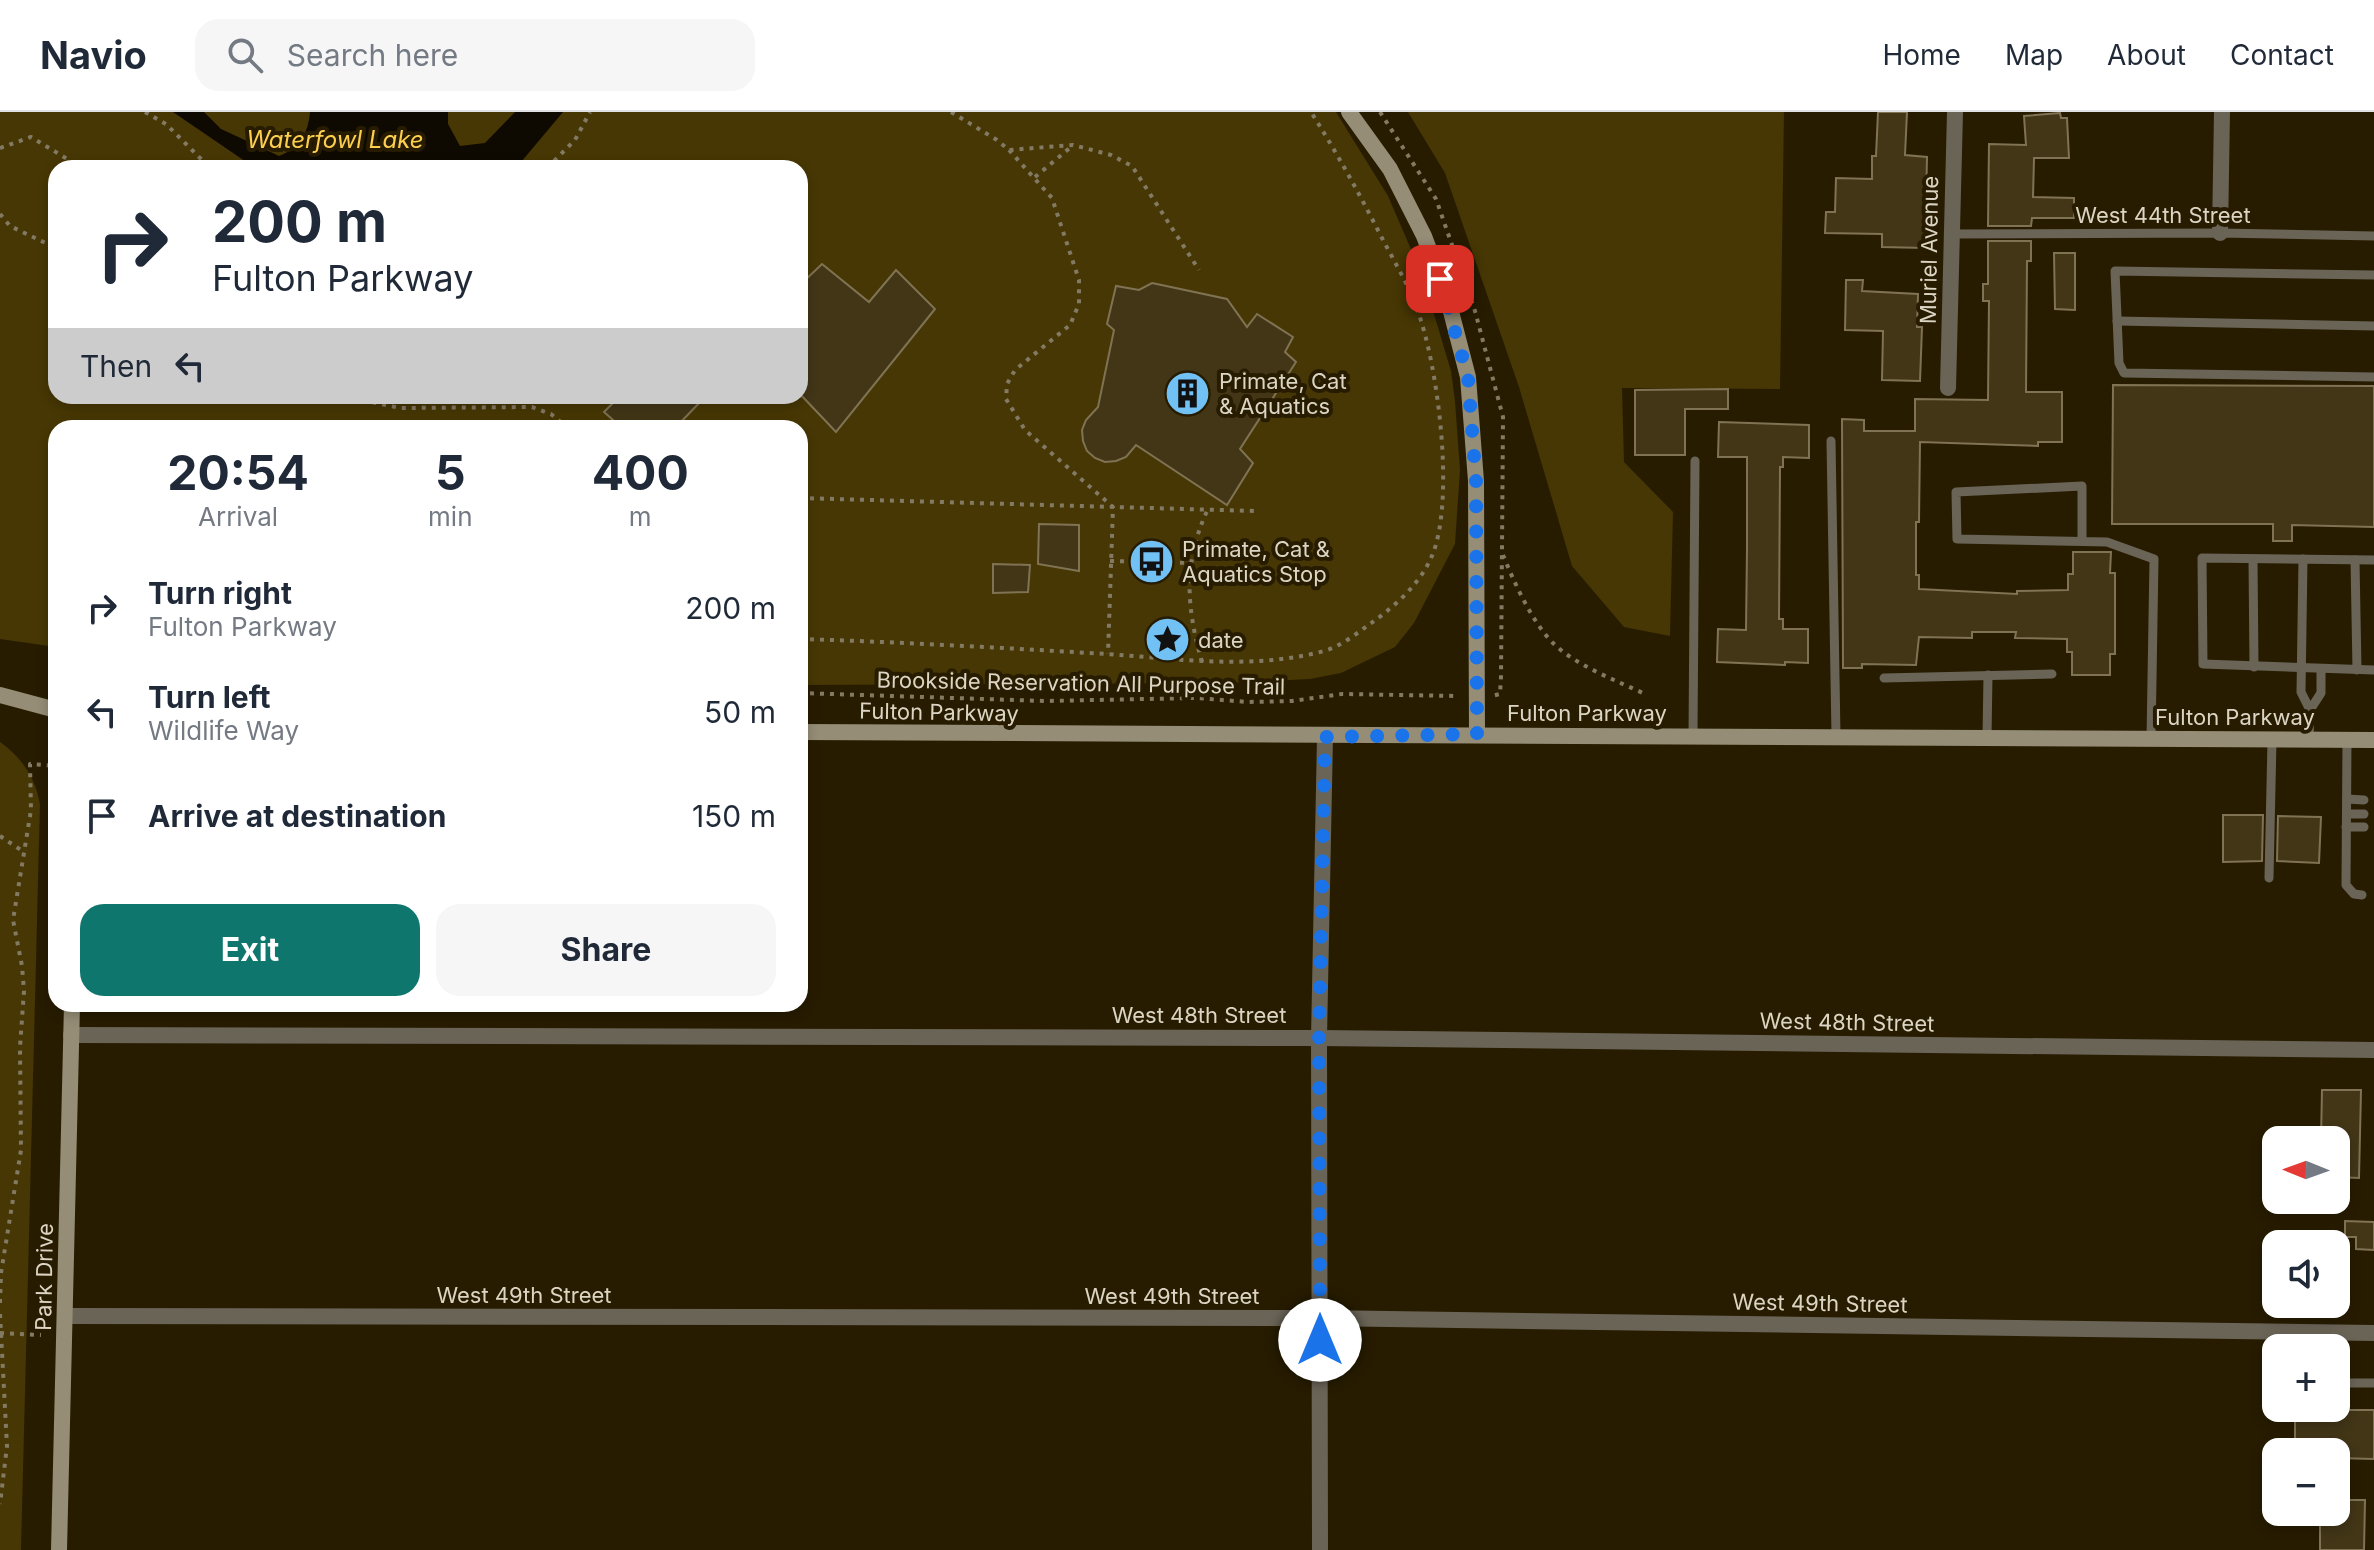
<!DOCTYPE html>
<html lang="en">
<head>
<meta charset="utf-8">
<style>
	body { margin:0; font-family:Inter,sans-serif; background:#f6f6f7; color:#1f2937; height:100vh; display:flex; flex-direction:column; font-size:30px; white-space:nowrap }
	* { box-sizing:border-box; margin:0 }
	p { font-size:26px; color:#747a83 }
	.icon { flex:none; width:44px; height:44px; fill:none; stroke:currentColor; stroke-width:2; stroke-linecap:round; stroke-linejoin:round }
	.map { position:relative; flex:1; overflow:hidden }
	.panel { position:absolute; left:48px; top:308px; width:760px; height:592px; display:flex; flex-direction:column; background:#fff; border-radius:24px; box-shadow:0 4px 12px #0003 }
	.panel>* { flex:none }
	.banner { position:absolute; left:48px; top:48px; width:760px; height:244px; border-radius:24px; box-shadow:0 4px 12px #0003; background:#fff; color:#1f2937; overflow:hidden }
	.needle { width:52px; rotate:271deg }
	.tools { position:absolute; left:2262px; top:1014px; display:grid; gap:16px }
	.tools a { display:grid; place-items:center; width:88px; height:88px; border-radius:16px; background:#fff; box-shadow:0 4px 12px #0003; font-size:40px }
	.pin { position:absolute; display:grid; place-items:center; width:68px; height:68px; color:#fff; margin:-34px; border-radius:16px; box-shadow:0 4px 12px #0006 }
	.me { position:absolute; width:88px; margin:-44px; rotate:0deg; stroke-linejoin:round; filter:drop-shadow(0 0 6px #0008) }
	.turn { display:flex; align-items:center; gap:28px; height:168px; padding:0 32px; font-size:36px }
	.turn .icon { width:104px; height:104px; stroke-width:2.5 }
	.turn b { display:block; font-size:56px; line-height:68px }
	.then { display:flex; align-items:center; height:76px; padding:0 32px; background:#0003; gap:16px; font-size:30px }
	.eta { display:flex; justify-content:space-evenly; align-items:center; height:136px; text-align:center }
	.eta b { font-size:48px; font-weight:700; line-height:56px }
	.cta { display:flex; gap:16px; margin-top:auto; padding:16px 32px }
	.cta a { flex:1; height:92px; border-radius:24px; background:#0f766e; color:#fff; font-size:32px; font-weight:700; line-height:92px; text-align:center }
	.cta a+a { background:#f6f6f7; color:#1f2937 }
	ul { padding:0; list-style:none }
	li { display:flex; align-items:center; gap:24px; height:104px; padding:0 32px }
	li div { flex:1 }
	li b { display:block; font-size:30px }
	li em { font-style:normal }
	header { display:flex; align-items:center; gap:48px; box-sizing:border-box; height:112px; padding:0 40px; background:#fff; border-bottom:2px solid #e0e1e3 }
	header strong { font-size:38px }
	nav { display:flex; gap:44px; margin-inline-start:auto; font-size:28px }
	.search { width:560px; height:72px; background:#f6f6f7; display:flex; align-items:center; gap:20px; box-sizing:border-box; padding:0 28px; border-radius:24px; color:#747a83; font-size:30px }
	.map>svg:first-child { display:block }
	.green { fill:#473704; fill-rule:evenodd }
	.water { fill:#0e0901 }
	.building { fill:#423617; stroke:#807353; stroke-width:2 }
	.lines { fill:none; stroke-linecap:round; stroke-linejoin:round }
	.path { stroke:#837a64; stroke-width:4; stroke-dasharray:4 6; stroke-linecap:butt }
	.lane { stroke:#6a6457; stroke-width:9 }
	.street { stroke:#6a6457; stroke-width:16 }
	.secondary { stroke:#958d76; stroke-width:16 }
	.route { stroke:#1a73e8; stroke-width:14; stroke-dasharray:0 25.2 }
	.labels { text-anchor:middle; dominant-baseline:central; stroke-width:8; stroke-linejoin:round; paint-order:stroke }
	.street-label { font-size:22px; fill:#dcd5c4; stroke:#271c00 }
	.poi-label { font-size:22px; fill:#dcd5c4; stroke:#271c00; text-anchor:start }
	.water-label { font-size:24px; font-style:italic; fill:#fdcf50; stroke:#271c00 }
</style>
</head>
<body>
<header>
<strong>Navio</strong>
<div class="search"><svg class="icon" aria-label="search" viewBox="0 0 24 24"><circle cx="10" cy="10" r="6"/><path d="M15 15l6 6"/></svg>Search here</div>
<nav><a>Home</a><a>Map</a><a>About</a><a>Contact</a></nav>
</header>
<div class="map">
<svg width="2374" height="1438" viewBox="0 0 2374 1438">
	<rect width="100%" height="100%" fill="#271c00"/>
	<g class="green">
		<path d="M0,0H1336L1388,84L1423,165L1451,259L1455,289L1460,358L1455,432L1414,511L1395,535L1341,561L1310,567L1225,571L800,573V316H56V535L0,527ZM56,56H800V284H56Z"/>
		<polygon points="1408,0 1784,0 1780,277 1622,276 1624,350 1673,400 1670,524 1624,515 1572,454 1519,275 1445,61"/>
		<path d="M0,630C22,646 35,665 40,692L21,1438H0Z"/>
	</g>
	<path class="water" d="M173,0H204L221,17L279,44C300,36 308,22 310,0H448V12L460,34L485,31L515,0H563L516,56H405L378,48L360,56H255Z"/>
	<g class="building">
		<polygon points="1878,0 1907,0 1905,43 1927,45 1925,136 1882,135 1882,122 1825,121 1826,100 1835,100 1836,66 1872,67 1872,44 1876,44"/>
		<polygon points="2060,1 2061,6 2067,6 2069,46 2034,46 2033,85 2074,86 2074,106 2032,106 2031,114 1988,114 1989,32 2026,33 2024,4"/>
		<polygon points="1988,129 2031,129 2031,149 2027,149 2026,280 2062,280 2062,330 2038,330 2038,334 1920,330 1919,410 1916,410 1916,463 1919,463 1919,477 2017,482 2017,479 2068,478 2068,462 2073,462 2073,440 2111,440 2110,461 2115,461 2115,542 2110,542 2110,563 2072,563 2072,540 2067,540 2067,527 2015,526 2016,520 1972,520 1972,526 1919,525 1916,553 1862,552 1862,556 1843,556 1842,307 1864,308 1864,319 1915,319 1915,287 1988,288 1989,189 1983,189 1983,172 1988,172"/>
		<polygon points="2054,141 2075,141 2075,198 2055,197"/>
		<polygon points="822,152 869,190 896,158 935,197 836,320 800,282 800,173"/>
		<polygon points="1846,168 1863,168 1862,179 1918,182 1917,215 1922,215 1920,269 1882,268 1883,219 1845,218"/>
		<polygon points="1152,171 1227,187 1247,215 1257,202 1293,225 1285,240 1296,250 1240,337 1253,351 1227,393 1136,333 1126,345 1116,349 1105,350 1095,346 1087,339 1083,329 1082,318 1086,308 1098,295 1114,218 1107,212 1116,174 1139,178"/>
		<polygon points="2113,273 2374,274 2374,415 2292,413 2292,429 2273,429 2273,412 2112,412"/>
		<polygon points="1728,277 1728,297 1685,297 1685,343 1635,343 1635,278"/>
		<polygon points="620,284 706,284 675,316 622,316 604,300"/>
		<polygon points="1719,310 1809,313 1809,346 1783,345 1783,355 1780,355 1779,507 1783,507 1783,517 1808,517 1808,551 1785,550 1785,553 1717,550 1718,517 1746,518 1747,436 1747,345 1718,345"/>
		<polygon points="1039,412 1079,413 1079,459 1038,452"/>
		<polygon points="993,452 1030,453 1028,480 993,481"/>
		<polygon points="2223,703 2263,703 2262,749 2223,750"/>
		<polygon points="2278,704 2321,705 2319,751 2277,749"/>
		<polygon points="2322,978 2361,978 2359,1066 2336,1065 2336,1028 2321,1028"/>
		<polygon points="2345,1109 2374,1110 2374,1138 2356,1137 2356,1125 2345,1125"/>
		<polygon points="2295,1298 2374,1298 2374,1347 2336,1346 2336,1340 2295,1340"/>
		<polygon points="2336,1388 2365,1388 2364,1438 2320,1438 2320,1400 2336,1400"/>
	</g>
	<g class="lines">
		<g class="path">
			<polyline points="145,0 166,12 210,56"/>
			<polyline points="951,0 997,28 1009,38 1073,33 1111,43 1132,54 1199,158"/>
			<polyline points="1380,0 1436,87 1475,199 1503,305 1501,565 1500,582 1492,584"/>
			<polyline points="0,36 31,25 82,56"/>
			<polyline points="1009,38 1052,86 1079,168 1079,192 1070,213 1015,258 1007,272 1006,287 1025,318 1113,395 1108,542"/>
			<polyline points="547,56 575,28 590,0"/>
			<polyline points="1035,65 1071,35"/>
			<polyline points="0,102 10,114 56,136"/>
			<polyline points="343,284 400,296 532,295 551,302 568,316"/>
			<polyline points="800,386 1255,399"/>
			<path d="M1503,443C1514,470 1532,510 1553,531C1576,554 1618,569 1647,583"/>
			<polyline points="1110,449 1190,451"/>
			<path d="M800,527C902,530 1005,536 1107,542C1179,547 1253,558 1324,539C1341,534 1356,522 1370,512C1394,495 1419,473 1431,446C1456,392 1438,252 1417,197C1408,172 1394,149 1382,126C1360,83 1337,41 1311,0"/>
			<path d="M1202,550C1186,494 1183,450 1208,397"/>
			<polyline points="800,581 1045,589 1196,586 1248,590 1292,589 1342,582 1459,584"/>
			<polyline points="0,724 24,740"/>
			<polyline points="0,1191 1,1161 21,1038 20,935 24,879 22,854 13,808 31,698 30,652 56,654"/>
			<polyline points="0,1202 7,1334 0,1392"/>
			<polyline points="0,1221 41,1223"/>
		</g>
		<g class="lane">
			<polyline points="1952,122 2220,121 2374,124"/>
			<polyline points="2374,163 2115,159 2119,251 2124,261 2374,265"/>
			<polyline points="2117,209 2374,214"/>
			<polyline points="1831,329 1836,624"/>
			<polyline points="2082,428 2082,374 1956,380 1957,427 2107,430 2154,447 2151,627"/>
			<polyline points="2253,447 2254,555"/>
			<polyline points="2303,447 2301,580 2310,598"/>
			<polyline points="2355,448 2357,558"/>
			<polyline points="2374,448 2202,446 2203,552 2374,558"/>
			<polyline points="1884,566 2052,562"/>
			<polyline points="1693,624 1695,349"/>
			<polyline points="1987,625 1988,563"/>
			<polyline points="2309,628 2310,598 2321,581 2321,557"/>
			<polyline points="2347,628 2346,773 2354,782 2362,783"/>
			<polyline points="2347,687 2364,688"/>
			<polyline points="2347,702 2364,702"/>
			<polyline points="2346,715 2364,715"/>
			<polyline points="2269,766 2272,628"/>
			<polyline points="2336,1271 2374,1271"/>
		</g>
		<g class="street">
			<polyline points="2220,121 2222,0"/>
			<polyline points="1948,276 1955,0"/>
			<polyline points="71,923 1319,926 2374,938"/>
			<polyline points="65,1204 1320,1206 2374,1221"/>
			<polyline points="1320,1438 1319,926 1325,625"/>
		</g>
		<g class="secondary">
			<polyline points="1349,0 1390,57 1424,124 1448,188 1468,265 1476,369 1477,622"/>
			<polyline points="0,583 56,598"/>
			<polyline points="800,620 2374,628"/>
			<polyline points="59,1438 72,892"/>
		</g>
	</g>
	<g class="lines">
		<polyline class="route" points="1320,1228 1319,926 1325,625 1477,622 1476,369 1468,265 1440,167"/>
	</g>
	<defs>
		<symbol id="building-disc" viewBox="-11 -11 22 22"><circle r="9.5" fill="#72c1f5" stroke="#271c00"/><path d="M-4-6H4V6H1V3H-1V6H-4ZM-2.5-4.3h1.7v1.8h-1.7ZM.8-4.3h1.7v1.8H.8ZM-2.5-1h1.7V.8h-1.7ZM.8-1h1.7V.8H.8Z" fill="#111"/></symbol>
		<symbol id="bus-disc" viewBox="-11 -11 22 22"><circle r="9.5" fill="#72c1f5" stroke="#271c00"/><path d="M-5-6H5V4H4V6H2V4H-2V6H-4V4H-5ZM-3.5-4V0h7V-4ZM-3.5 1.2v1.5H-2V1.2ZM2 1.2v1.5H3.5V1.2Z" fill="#111"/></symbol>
		<symbol id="sight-disc" viewBox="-11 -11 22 22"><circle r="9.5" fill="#72c1f5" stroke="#271c00"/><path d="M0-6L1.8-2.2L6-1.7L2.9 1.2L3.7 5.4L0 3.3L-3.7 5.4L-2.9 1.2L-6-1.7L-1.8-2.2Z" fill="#111"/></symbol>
	</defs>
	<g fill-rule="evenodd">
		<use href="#building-disc" x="1162" y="256" width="51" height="51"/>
		<use href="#bus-disc" x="1126" y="424" width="51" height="51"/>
		<use href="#sight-disc" x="1142" y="502" width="51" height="51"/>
	</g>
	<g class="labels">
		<g class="street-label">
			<text x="2163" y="103">West 44th Street</text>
			<text transform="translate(1929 138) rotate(-89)">Muriel Avenue</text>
			<text transform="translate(1081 571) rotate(1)">Brookside Reservation All Purpose Trail</text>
			<text transform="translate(939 600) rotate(1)">Fulton Parkway</text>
			<text x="1587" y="601">Fulton Parkway</text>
			<text x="2235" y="605">Fulton Parkway</text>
			<text x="1199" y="903">West 48th Street</text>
			<text transform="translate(1847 910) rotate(1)">West 48th Street</text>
			<text transform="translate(44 1165) rotate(-89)">Park Drive</text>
			<text x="524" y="1183">West 49th Street</text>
			<text x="1172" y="1184">West 49th Street</text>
			<text transform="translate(1820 1191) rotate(1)">West 49th Street</text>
		</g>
		<g class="poi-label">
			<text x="1219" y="269">Primate, Cat<tspan x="1219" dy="25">&amp; Aquatics</tspan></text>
			<text x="1182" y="437">Primate, Cat &amp;<tspan x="1182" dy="25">Aquatics Stop</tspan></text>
			<text x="1198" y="528">date</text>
		</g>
		<g class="water-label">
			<text x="335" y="27">Waterfowl Lake</text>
		</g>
	</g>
</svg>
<div class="tools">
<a><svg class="needle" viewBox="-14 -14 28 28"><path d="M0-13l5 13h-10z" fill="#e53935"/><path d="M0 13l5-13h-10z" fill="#747a83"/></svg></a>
<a><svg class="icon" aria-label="sound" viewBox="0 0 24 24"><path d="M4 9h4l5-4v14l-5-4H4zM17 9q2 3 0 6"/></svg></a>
<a>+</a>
<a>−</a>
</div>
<div class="pin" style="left:1440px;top:167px;background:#d93025"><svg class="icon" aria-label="arrive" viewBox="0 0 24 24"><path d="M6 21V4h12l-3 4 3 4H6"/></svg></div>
<svg class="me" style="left:1320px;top:1228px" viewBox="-20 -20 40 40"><circle r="19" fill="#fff"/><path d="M0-13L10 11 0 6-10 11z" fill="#1a73e8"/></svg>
<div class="banner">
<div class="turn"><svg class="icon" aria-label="right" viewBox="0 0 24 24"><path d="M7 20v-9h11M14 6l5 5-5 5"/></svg><div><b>200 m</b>Fulton Parkway</div></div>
<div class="then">Then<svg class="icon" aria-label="left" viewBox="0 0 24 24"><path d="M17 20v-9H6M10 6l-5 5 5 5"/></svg></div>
</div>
<section class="panel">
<div class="eta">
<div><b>20:54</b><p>Arrival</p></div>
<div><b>5</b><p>min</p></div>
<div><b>400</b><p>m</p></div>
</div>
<ul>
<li><svg class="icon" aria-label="right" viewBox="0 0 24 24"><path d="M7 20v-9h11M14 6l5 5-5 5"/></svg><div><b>Turn right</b><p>Fulton Parkway</p></div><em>200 m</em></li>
<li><svg class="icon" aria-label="left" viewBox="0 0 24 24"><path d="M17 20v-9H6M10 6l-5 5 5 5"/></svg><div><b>Turn left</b><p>Wildlife Way</p></div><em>50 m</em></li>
<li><svg class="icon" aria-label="arrive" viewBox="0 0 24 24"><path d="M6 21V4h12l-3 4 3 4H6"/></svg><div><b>Arrive at destination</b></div><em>150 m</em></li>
</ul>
<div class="cta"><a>Exit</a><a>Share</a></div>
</section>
</div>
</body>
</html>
